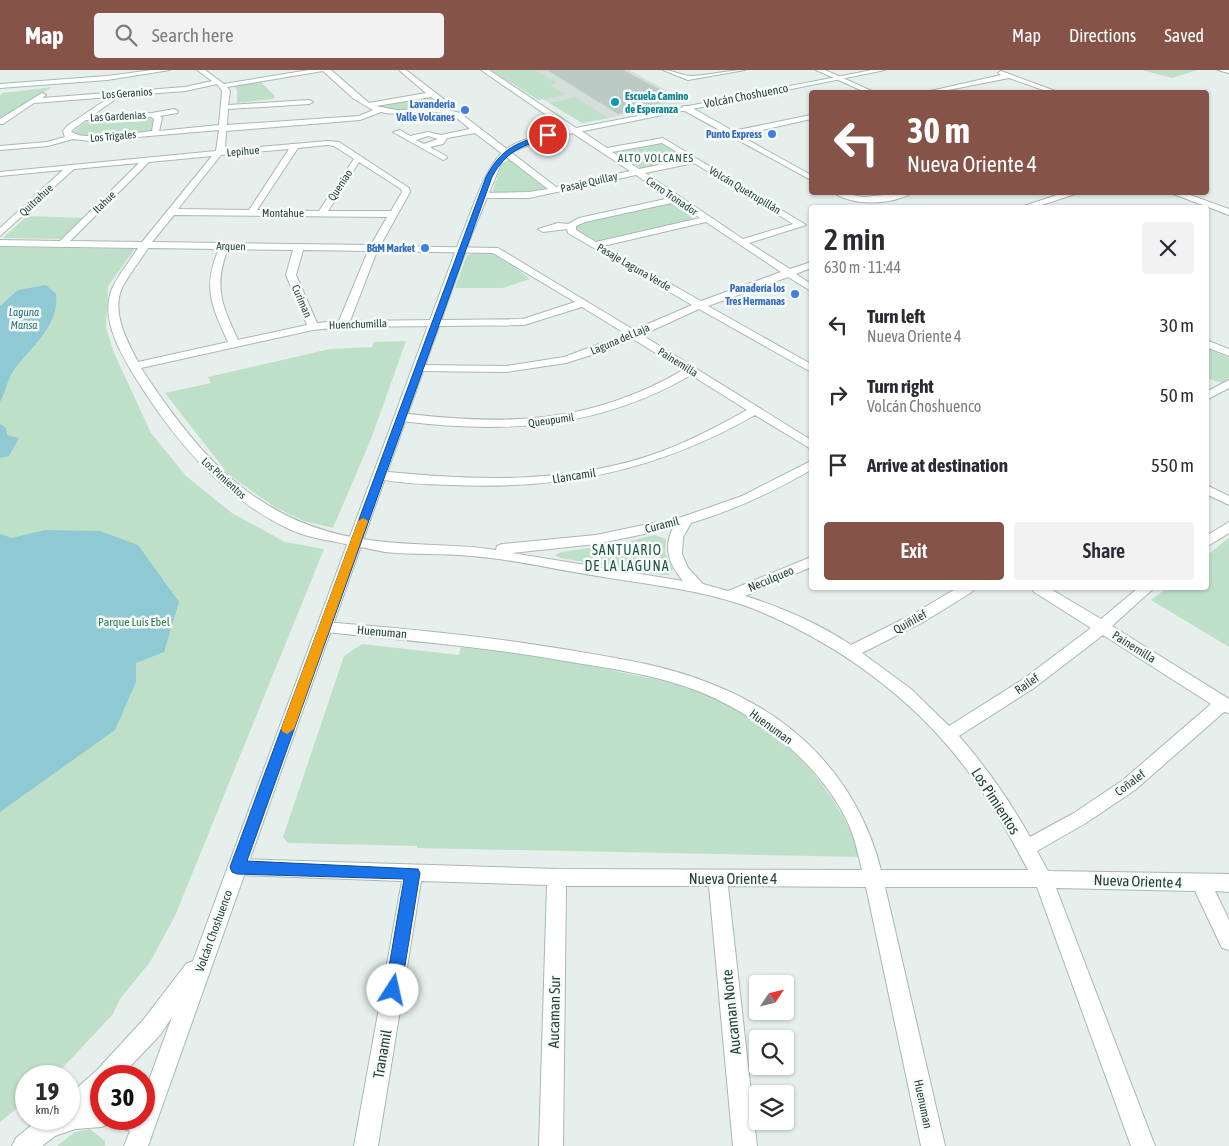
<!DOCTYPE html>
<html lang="en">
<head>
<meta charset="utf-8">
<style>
	body { margin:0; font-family:"Asap Condensed",sans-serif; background:#f2f2f3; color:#2b2b33; height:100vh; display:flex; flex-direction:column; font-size:19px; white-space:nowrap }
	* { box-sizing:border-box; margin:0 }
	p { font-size:16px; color:#7c7c81 }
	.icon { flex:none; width:28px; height:28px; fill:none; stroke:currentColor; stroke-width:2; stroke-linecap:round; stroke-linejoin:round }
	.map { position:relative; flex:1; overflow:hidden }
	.side { position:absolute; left:809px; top:135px; width:400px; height:385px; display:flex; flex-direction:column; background:#fff; border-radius:5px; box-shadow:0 1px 4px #0004 }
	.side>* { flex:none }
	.top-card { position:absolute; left:809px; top:20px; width:400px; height:105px; border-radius:5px; box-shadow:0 1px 4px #0004; background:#855347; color:#fff; overflow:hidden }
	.needle { width:32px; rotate:55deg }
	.tools { position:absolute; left:749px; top:905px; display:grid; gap:10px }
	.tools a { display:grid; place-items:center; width:45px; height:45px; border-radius:5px; background:#fff; box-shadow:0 1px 4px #0004; font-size:25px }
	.speed { position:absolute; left:15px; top:995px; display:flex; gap:10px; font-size:25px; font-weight:700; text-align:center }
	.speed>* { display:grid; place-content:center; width:65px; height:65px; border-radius:50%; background:#fff; box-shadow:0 1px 4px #0004; line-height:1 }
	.speed small { font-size:12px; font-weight:400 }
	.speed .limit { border:8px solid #d22; background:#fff; color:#111 }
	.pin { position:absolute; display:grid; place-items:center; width:42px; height:42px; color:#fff; margin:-21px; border:2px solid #fff; border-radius:50%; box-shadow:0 1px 5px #0007 }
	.me { position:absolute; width:55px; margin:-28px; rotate:10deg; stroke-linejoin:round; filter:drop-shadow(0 0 4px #0008) }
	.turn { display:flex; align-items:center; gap:18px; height:105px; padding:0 15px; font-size:22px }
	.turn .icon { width:65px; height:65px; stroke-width:2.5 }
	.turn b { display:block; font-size:35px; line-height:42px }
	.round { display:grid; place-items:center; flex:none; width:52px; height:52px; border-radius:5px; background:#f2f2f3 }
	.summary { display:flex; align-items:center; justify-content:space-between; height:85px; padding:0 15px }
	h1 { font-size:30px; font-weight:600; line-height:38px }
	.action { display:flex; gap:10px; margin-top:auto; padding:10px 15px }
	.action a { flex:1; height:58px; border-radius:5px; background:#855347; color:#fff; font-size:20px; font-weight:600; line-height:58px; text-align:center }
	.action a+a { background:#f2f2f3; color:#2b2b33 }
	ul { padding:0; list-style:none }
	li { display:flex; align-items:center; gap:15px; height:70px; padding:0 15px }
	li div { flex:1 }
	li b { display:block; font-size:19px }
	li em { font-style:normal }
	header { display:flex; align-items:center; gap:30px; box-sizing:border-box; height:70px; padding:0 25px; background:#855347; color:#fff }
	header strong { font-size:24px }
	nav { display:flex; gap:28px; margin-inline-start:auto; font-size:18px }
	.search { width:350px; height:45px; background:#f2f2f3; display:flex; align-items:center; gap:12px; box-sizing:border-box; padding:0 18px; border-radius:5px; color:#7c7c81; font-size:19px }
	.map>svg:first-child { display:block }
	.built { fill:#d4dfda }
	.green { fill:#bfe0c8 }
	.water { fill:#8ec9d4 }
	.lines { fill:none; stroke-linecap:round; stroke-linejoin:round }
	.stream { fill:#8ec9d4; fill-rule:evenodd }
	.building { fill:#bbcac4 }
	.street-casing { stroke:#a8b8b2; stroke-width:2 }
	.secondary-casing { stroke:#a4bbb3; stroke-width:2 }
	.street { fill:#fff; fill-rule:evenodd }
	.secondary { fill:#fff; fill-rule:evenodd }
	.route { fill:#1a73e8; stroke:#114b97 }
	.slow { fill:#f59e0b }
	.culture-dot { fill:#0f9aa8; stroke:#f7fbf9; stroke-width:2 }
	.shop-dot { fill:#3f7fe0; stroke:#f7fbf9; stroke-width:2 }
	.labels { text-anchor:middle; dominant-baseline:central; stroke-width:5; stroke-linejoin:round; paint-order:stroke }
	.far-street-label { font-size:11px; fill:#24423a; stroke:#f7fbf9 }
	.far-culture-label { font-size:11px; font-weight:bold; fill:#0d838f; stroke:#f7fbf9; text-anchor:start }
	.far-shop-label { font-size:11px; font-weight:bold; fill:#366cbe; stroke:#f7fbf9; text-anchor:end }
	.far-neighbourhood-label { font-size:11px; letter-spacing:1px; fill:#1f5548; stroke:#f7fbf9 }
	.far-water-label { font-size:11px; font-style:italic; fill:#1c6f80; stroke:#f7fbf9 }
	.street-label { font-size:12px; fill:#24423a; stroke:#f7fbf9 }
	.park-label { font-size:12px; fill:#2d7a4b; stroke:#f7fbf9 }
	.neighbourhood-label { font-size:14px; letter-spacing:1px; fill:#1f5548; stroke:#f7fbf9 }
	.near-street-label { font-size:15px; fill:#24423a; stroke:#f7fbf9 }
</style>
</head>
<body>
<header>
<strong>Map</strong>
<div class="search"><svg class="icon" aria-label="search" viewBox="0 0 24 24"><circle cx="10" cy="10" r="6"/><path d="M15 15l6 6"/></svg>Search here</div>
<nav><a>Map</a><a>Directions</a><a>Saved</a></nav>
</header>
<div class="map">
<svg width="1229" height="1076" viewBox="0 0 1229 1076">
	<rect width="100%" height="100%" fill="#e6efeb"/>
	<polygon class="built" points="499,0 629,0 688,32 609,48 575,27 549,33"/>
	<g class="green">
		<polygon points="491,0 535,0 557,13 550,15 567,25 538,30"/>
		<polygon points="1142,0 1198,0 1172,8"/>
		<polygon points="260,11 275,26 273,29 237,33 237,20 234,15"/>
		<polygon points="52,17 0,50 0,25 3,23"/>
		<polygon points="430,26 446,37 442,39 400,41 377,37"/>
		<polygon points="575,27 609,48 582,53 549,33"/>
		<polygon points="154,47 153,60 148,62 93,67 84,67 73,62 88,50"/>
		<polygon points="659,71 688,89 642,99 614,81"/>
		<polygon points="509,90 545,118 545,120 497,124 492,123 502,93"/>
		<polygon points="667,132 674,133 694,147 689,151 599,172 575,161 574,157 579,153"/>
		<polygon points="27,146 84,148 62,169 3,168"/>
		<polygon points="0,177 135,179 108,216 106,258 114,283 151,363 186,406 232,443 285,472 324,479 175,846 150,892 120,929 113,944 55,1006 26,1006 26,1031 0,1052"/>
		<polygon points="487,182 503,188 530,209 503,218 455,218 467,185"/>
		<polygon points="406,271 371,369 333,458 304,451 276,438 228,404 165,323 211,313 208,307 330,279 372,277 374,272"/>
		<polygon points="1206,278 1229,288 1229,308 1222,313 1206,308"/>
		<polygon points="654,465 666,469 665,483 673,499 669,505 662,505 560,488 555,485 561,482 623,473"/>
		<polygon points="1229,468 1229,577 1151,530 1167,518 1206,518 1206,486"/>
		<path d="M362,574L459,585L461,576C512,582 561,590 611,600C635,606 661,609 685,617C768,644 832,706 861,787L417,778V776L288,773L283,767L344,586Z"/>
		<polygon points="90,1059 105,1071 105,1076 57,1076 75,1062"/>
	</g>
	<g class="water">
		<path d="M46,215L56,224C60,258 28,278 12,303C7,312 5,323 0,332V236L18,220Z"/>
		<polygon points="0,354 6,358 7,365 19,368 9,386 0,388"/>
		<polygon points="45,460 100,461 138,475 179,532 164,582 136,593 136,612 115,660 0,742 0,464 12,468"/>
	</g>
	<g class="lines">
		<polygon class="stream" points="1216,0 1229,1 1229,3 1217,1"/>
	</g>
	<polygon class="building" points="547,0 623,0 678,29 618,44"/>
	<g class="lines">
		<defs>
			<g id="street">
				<path d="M197,0H205L224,14L309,0H331L369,33L426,23L399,0H406L450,34L448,40L460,43L556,117L630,101L571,62V58H577L607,78L663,68L806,155L749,173L790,199L811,192V198L796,204L811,214V221L788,207L708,236L811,294V302L699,239L642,265L811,370V379L755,345C657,401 563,420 451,415C427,414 399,414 375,408L374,405L380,401C474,411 575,415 665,380C694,369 720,355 747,340L691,305C598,359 506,364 401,351L395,347L401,343C505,356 590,354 683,300L633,269L607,280L566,293L506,302L419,301L413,298L419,295L506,296L564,287L626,264L582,237L524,255L343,257L313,260L141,298C205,395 264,461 386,472C423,476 459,474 496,480L497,476L502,474L596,465L682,447L742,426L811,391V400C773,422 734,440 691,453L683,467L682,484L688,498L703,514L728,521L811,487V497L745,526C779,536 822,555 851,575L915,543L957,518H974L972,522L925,551L862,583L911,619L949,656L1022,610L1091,558L1034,522L1032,518H1049L1101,549L1138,518H1154L1112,556L1229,629V643L1224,642L1135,720L1086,753L1037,781L1048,801L1229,804V822L1215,821L1229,850V880L1222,878L1195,821L1056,818L1155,1076H1131L1037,817H885L945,1076H921L866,817L728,816L757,1076H733L709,816H566L563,1076H539L547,815L421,811L378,1076H354L402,811L237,805L230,803L228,797L230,791L237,789L557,799L862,800C858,784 855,768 848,753C820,693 758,645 698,621C656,605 609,598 565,591C486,577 405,570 325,562L320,561L317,557L320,553L325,552C407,559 488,566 569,580C616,588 665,595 709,613C796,646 858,710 881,800H1028C1009,764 989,729 964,696C911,626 835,572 754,539C705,520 650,515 598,506C556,500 513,489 471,486C442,483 413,485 385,482C369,479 352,475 336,472C321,469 303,466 289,459C227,430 181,378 144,321C127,294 98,252 112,219C118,205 130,191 138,178L0,176V170L60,171L139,93L74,99L0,166V158L63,100L0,106V102L216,81L219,60L91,71L73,69L48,76L0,80V76L47,72L65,67L63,61L67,56L110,27L34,33L3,54H0V49L42,23L46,25L42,28L185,17L212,11ZM323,1L354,29L373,40L359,46L227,55L228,39L309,34L313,32L309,30L228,35L230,21L227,17ZM217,14L222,21L219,55L159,61L162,48L160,46L177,43L178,41L174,39L152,43L93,45L120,26L185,21ZM431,27L443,36L441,39L396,40L376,36ZM381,42C404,48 433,35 455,47C460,50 465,55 470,59L441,65L428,62L410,66L400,60L393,62L443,90L447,88L446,86L430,77L443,74L447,68L475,63L548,119L529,122L479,123V127L482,128H529L636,105L670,128L579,148L568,154L558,153L538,159L543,162L567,159L568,163L692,235L634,260L498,178L380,176L410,122L409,118L339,72L327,71L225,80L226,61L360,50ZM151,47L154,49L152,61C136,63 79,72 71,61L86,50ZM428,66L438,69L424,74L416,70ZM662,73L688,89L639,99L612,82ZM327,75L334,76L354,89L319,141L257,140L298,78ZM289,79L249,140L178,139L221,85ZM212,86L142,172L70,171L149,92ZM359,92L401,119L402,122L391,141H328ZM694,93L793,154L743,169L645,103ZM676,132L700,148L596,172L576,160V156L585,152ZM174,145L387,147L371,175L152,172ZM706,152L781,202L701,231L603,176ZM148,178L219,179C202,217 212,237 228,272L138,292C127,271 111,242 122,218C129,204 140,191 148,178ZM228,179L293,180L286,205L307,255L238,270C222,236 213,216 228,179ZM303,180L368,181L339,251L317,253L296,205ZM377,181L493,183L575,232L523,249L350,251ZM673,458C663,478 669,494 683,511L512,483L596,474ZM1103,565L1211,634L1123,710L1074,743L1030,767C1010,731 986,697 959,666L1034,618Z"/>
				<path d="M663,0C672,0 681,5 690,6C708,6 727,0 745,0L688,10Z"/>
				<polygon points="816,0 825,0 874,22 865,22"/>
				<polygon points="1220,0 1229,0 1229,3 1221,1"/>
				<polygon points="1001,1 1058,22 1049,22 1009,8 938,22 926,22 1001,5 998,3"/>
				<polygon points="683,36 689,36 733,61 811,45 811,49 739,65 811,105 811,110 683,40"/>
				<path d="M833,122L864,127L914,122C893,135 853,137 833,122Z"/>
				<polygon points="1066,122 1081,122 1033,138 1018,138"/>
				<polygon points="1168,122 1182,122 1229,139 1229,145"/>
				<polygon points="1206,270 1229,279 1229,286 1206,277"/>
				<polygon points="1229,310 1229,318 1206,330 1206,322"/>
				<polygon points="1206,415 1229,426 1229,435 1206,424"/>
				<polygon points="1229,452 1229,463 1206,477 1206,466"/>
			</g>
			<g id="secondary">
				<polygon points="152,0 170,0 107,10 0,18 0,14 107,6"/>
				<path d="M481,0H489L576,58L872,0H885L544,69L514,81L502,91L470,169L148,1076H124L130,1061L119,1057L116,1049H144V1024L172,947L160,965L121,1006H101V1025L90,1035H101V1049H111L109,1054L101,1057L75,1059L55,1066L42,1076H12L16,1068L39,1049H69V1025L97,1000L144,949L186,894L193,891L460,169C471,145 486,90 509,77C526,67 548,63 568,60Z"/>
			</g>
		</defs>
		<use href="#street" class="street-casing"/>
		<use href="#secondary" class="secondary-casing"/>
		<use href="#street" class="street"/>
		<use href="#secondary" class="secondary"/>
	</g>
	<path class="route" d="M548,63L550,66C523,77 507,79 492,107L247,791L418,799L420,803L401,920L398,926L393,928L387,926L385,920L404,809L237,804L232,802L230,797L486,107C502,77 517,73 548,63Z"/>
	<polygon class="slow" points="363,448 368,451 294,659 287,664 283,662 281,659 358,451"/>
	<circle class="culture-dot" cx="615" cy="32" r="5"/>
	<g class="shop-dot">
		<circle cx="465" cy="40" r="5"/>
		<circle cx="772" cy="64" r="5"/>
		<circle cx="425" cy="178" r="5"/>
		<circle cx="795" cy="224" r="5"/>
	</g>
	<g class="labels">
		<g class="far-street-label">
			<text transform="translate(127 23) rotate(-4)">Los Geranios</text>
			<text transform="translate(118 46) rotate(-3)">Las Gardenias</text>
			<text transform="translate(113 66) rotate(-5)">Los Trigales</text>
			<text transform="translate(243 81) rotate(-5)">Lepihue</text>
			<text transform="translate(589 112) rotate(-13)">Pasaje Quillay</text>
			<text transform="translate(340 115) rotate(-57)">Queniao</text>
			<text transform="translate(745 120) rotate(31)">Volcán Quetrupillán</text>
			<text transform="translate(672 126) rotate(34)">Cerro Tronador</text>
			<text transform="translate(36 130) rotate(-43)">Quitrahue</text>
			<text transform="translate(104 132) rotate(-45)">Itahue</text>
			<text x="283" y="143">Montahue</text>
			<text transform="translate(231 176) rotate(1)">Arquen</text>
			<text transform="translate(634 197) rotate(30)">Pasaje Laguna Verde</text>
			<text transform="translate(302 231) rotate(67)">Curiman</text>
			<text transform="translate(358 254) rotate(-2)">Huenchumilla</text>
			<text transform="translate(620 269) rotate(-23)">Laguna del Laja</text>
			<text transform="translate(678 292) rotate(32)">Painemilla</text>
			<text transform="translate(551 350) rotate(-8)">Queupumil</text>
			<text transform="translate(224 408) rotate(42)">Los Pimientos</text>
		</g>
		<g class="far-culture-label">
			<text x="625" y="26">Escuela Camino<tspan x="625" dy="13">de Esperanza</tspan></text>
		</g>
		<g class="far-shop-label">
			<text x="455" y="34">Lavanderia<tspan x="455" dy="13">Valle Volcanes</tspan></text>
			<text x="762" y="64">Punto Express</text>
			<text x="415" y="178">B&amp;M Market</text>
			<text x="785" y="218">Panadería los<tspan x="785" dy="13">Tres Hermanas</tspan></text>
		</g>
		<g class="far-neighbourhood-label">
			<text x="656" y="88">ALTO VOLCANES</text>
		</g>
		<g class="far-water-label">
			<text x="24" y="242">Laguna<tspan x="24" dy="13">Mansa</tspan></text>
		</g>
		<g class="street-label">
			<text transform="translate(746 26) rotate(-11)">Volcán Choshuenco</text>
			<text transform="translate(574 406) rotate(-9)">Llancamil</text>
			<text transform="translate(662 455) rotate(-15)">Curamil</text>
			<text transform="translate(771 509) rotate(-23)">Neculqueo</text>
			<text transform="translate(910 552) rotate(-29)">Quiñilef</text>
			<text transform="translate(382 562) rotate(5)">Huenuman</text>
			<text transform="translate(1134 577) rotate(32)">Painemilla</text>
			<text transform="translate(1027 614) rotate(-35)">Railef</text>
			<text transform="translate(771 657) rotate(36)">Huenuman</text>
			<text transform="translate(1130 713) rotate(-37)">Coñalef</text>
			<text transform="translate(214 861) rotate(-70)">Volcán Choshuenco</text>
			<text transform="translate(923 1034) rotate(78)">Huenuman</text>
		</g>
		<g class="park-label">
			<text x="134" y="552">Parque Luis Ebel</text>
		</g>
		<g class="neighbourhood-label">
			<text x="627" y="480">SANTUARIO<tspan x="627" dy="16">DE LA LAGUNA</tspan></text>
		</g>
		<g class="near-street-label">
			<text transform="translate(996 731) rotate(57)">Los Pimientos</text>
			<text x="733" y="808">Nueva Oriente 4</text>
			<text transform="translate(1138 811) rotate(2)">Nueva Oriente 4</text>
			<text transform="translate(554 942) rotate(-89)">Aucaman Sur</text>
			<text transform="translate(731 942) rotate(-96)">Aucaman Norte</text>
			<text transform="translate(382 984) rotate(-80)">Tranamil</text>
		</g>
	</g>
</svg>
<div class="tools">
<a><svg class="needle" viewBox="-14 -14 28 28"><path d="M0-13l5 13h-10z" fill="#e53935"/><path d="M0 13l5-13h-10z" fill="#7c7c81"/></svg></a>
<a><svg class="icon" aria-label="search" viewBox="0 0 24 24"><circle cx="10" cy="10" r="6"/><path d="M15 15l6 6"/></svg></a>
<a><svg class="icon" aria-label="layers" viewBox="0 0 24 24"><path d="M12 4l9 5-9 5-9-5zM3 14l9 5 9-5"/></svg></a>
</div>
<div class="speed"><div>19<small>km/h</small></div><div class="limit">30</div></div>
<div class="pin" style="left:548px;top:65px;background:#d93025"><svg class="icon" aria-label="arrive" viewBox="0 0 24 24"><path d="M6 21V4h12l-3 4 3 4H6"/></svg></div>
<svg class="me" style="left:393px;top:920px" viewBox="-20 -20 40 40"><circle r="19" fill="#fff"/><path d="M0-13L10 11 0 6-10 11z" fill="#1a73e8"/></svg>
<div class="top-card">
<div class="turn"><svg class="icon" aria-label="left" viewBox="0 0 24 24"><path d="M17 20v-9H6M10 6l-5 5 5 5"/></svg><div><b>30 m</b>Nueva Oriente 4</div></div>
</div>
<section class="side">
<div class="summary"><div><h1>2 min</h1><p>630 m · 11:44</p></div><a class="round"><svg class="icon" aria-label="close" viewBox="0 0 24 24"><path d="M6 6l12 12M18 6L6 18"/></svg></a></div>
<ul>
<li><svg class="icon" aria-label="left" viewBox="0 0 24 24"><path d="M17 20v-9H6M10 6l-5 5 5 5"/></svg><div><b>Turn left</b><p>Nueva Oriente 4</p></div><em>30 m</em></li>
<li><svg class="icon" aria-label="right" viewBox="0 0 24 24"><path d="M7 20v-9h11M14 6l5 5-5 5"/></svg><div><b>Turn right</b><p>Volcán Choshuenco</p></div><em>50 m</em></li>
<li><svg class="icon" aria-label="arrive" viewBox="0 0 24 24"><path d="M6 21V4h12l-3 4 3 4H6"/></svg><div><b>Arrive at destination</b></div><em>550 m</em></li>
</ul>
<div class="action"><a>Exit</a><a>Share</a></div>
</section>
</div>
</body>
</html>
